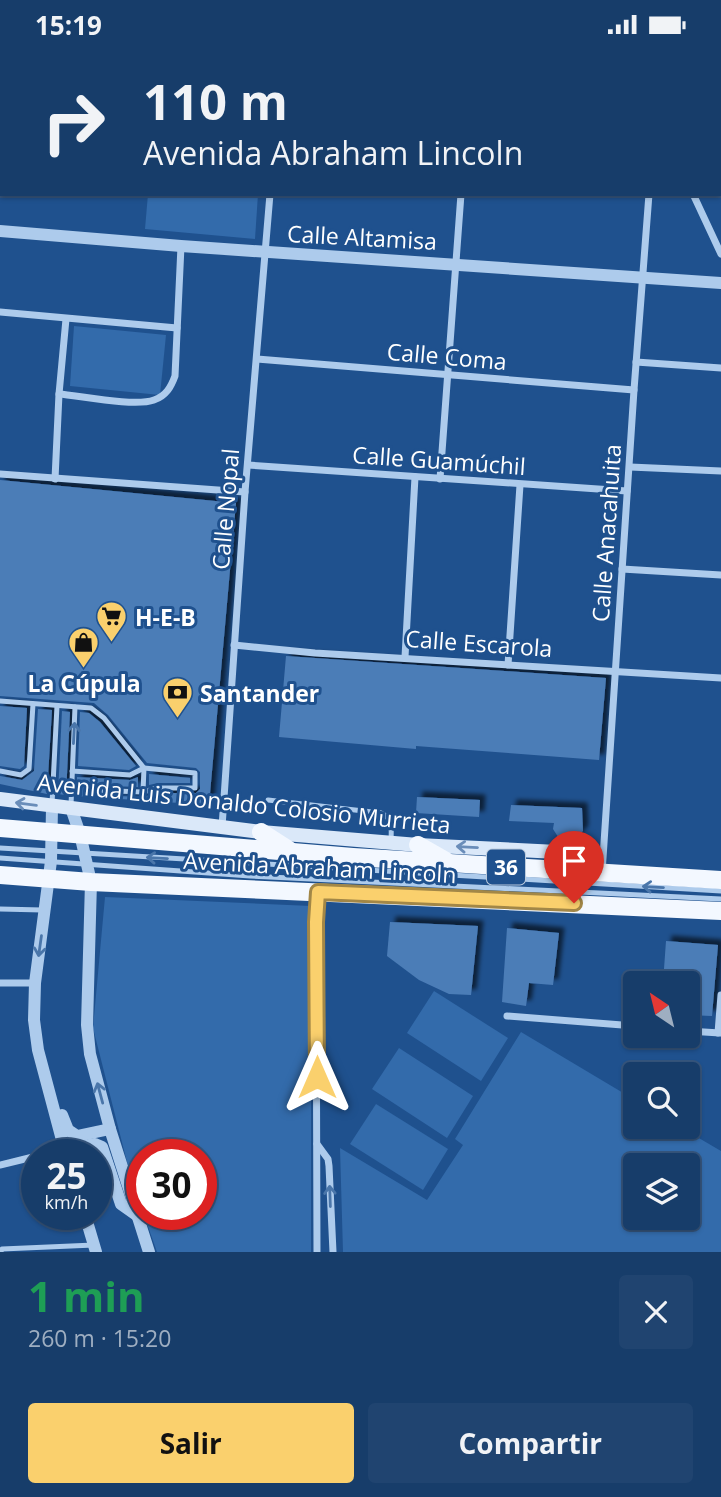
<!DOCTYPE html>
<html lang="es">
<head>
<meta charset="utf-8">
<style>
	body { margin:0; font-family:"Open Sans",sans-serif; background:#204470; color:#f1f3f6; height:100vh; display:flex; flex-direction:column; font-size:26px; white-space:nowrap }
	* { box-sizing:border-box; margin:0 }
	p { font-size:23px; color:#9eaec1 }
	.icon { flex:none; width:38px; height:38px; fill:none; stroke:currentColor; stroke-width:2; stroke-linecap:round; stroke-linejoin:round }
	.map { position:relative; height:1203px; overflow:hidden }
	.side { display:flex; flex-direction:column; background:#173d6a; flex:1 }
	.side>* { flex:none }
	.banner { position:absolute; left:0px; top:0px; width:721px; height:147px; box-shadow:0 2px 5px #0004,0 0 0 2px #36567e; background:#173d6a; color:#f1f3f6; overflow:hidden }
	.needle { width:46px; rotate:325deg }
	.controls { position:absolute; left:623px; top:922px; display:grid; gap:14px }
	.controls a { display:grid; place-items:center; width:77px; height:77px; border-radius:7px; background:#173d6a; box-shadow:0 2px 5px #0004,0 0 0 2px #36567e; font-size:35px }
	.speed { position:absolute; left:21px; top:1090px; display:flex; gap:14px; font-size:35px; font-weight:700; text-align:center }
	.speed>* { display:grid; place-content:center; width:91px; height:91px; border-radius:50%; background:#173d6a; box-shadow:0 2px 5px #0004,0 0 0 2px #36567e; line-height:1 }
	.speed small { font-size:18px; font-weight:400 }
	.speed .limit { border:10px solid #d22; background:#fff; color:#111 }
	.pin { position:absolute; display:grid; place-items:center; width:60px; height:60px; color:#fff; margin:-72px -30px; border-radius:50% 50% 50% 0; rotate:-45deg; box-shadow:0 0 7px #0007 }
	.pin .icon { rotate:45deg }
	.me { position:absolute; width:77px; margin:-38px; rotate:0deg; stroke-linejoin:round; filter:drop-shadow(0 0 5px #0008) }
	.turn { display:flex; align-items:center; gap:24px; height:147px; padding:0 28px; font-size:32px }
	.turn .icon { width:91px; height:91px; stroke-width:2.5 }
	.turn b { display:block; font-size:49px; line-height:60px }
	.round { display:grid; place-items:center; flex:none; width:74px; height:74px; border-radius:7px; background:#204470 }
	.head { display:flex; align-items:center; justify-content:space-between; height:119px; padding:0 28px }
	h1 { font-size:42px; font-weight:700; line-height:52px; color:#1e9e55 }
	.action { display:flex; gap:14px; margin-top:auto; padding:14px 28px }
	.action a { flex:1; height:80px; border-radius:7px; background:#fad06d; color:#111; font-size:28px; font-weight:700; line-height:80px; text-align:center }
	.action a+a { background:#204470; color:#f1f3f6 }
	.status { display:flex; justify-content:space-between; align-items:center; height:49px; padding:0 35px; background:#173d6a; direction:ltr }
	.status svg { height:19px; fill:currentColor }
	.map>svg:first-child { display:block }
	.green { fill:#336bab; fill-rule:evenodd }
	.building { fill:#4c7db7; filter:url(#shadow) }
	.lines { fill:none; stroke-linecap:round; stroke-linejoin:round }
	.service { stroke:#adcbec; stroke-width:5 }
	.minor { stroke:#adcbec; stroke-width:7 }
	.tertiary { stroke:#adcbec; stroke-width:12 }
	.secondary { stroke:#dae8f9; stroke-width:14 }
	.primary { stroke:#f3f8ff; stroke-width:18 }
	.oneway { stroke:#4a76aa }
	.oneway2 { stroke:#6a8db9 }
	.route-casing { stroke:#a28747; stroke-width:18 }
	.route { stroke:#fad06d; stroke-width:12 }
	.labels { text-anchor:middle; dominant-baseline:central; stroke-width:6; stroke-linejoin:round; paint-order:stroke }
	.shield { fill:#1f518e; stroke:#bccbdd; stroke-width:2 }
	.shield-label { font-size:21px; font-weight:bold; fill:#fff }
	.street-label { font-size:23px; fill:#fff; stroke:#1f518e }
	.poi-label { font-size:23px; font-weight:bold; fill:#fff; stroke:#1f518e; text-anchor:start }
</style>
</head>
<body>
<div class="status"><b>15:19</b><svg viewBox="0 0 49 12"><path d="M0 12V9h3v3zM5 12V6h3v6zM10 12V3h3v9zM15 12V0h3v12zM26 1h20v11H26zM47 4h2v5h-2z"/></svg></div>
<div class="map">
<svg width="721" height="1203" viewBox="0 0 721 1203">
	<defs>
		<filter id="shadow"><feDropShadow dx="5.5" dy="-5.5" stdDeviation="2" flood-color="#0009"/></filter>
	</defs>
	<rect width="100%" height="100%" fill="#1f518e"/>
	<g class="green">
		<polygon points="148,145 258,145 255,190 145,180"/>
		<polygon points="74,277 166,286 160,346 70,337"/>
		<polygon points="105,848 311,857 311,1203 157,1203 144,1166 201,1166 201,1106 142,1106 142,1158 128,1117 93,979"/>
		<polygon points="434,942 508,989 481,1032 407,984"/>
		<path d="M521,983L635,1051V1078H680L721,1102V1203H343L340,1099L427,1151L463,1096L455,1090ZM635,1116H688V1169H635Z"/>
		<polygon points="399,999 473,1047 447,1089 372,1040"/>
		<polygon points="376,1055 448,1100 423,1141 350,1095"/>
	</g>
	<g class="building">
		<polygon points="0,431 236,454 209,756 77,747 77,728 130,731 138,728 138,738 87,736 84,741 89,746 143,748 159,744 196,744 200,740 200,723 196,719 147,714 108,666 94,654 0,647"/>
		<polygon points="286,607 606,629 599,711 416,697 416,700 279,688"/>
		<polygon points="0,657 27,659 24,717 20,720 0,717"/>
		<polygon points="38,660 52,661 47,745 0,735 0,727 22,731 34,722"/>
		<polygon points="62,662 70,663 66,746 58,745"/>
		<polygon points="80,663 89,664 100,673 136,717 129,721 78,717"/>
		<polygon points="149,725 190,729 190,734 158,734 149,736"/>
		<polygon points="417,748 480,751 479,768 416,764"/>
		<polygon points="511,756 582,759 583,782 573,792 560,791 553,780 554,774 509,772"/>
		<polygon points="390,873 478,877 471,946 449,945 419,931 387,907"/>
		<polygon points="507,879 559,884 553,936 529,934 526,957 502,953"/>
		<polygon points="666,892 718,896 712,967 688,966 688,934 663,934"/>
	</g>
	<g class="lines">
		<g class="service">
			<polyline points="0,652 91,659 104,669 144,719 143,743 89,741"/>
			<polyline points="0,722 21,726 29,720 33,655"/>
			<polyline points="72,722 130,726 144,719 195,724 195,739 158,739 143,743"/>
			<path d="M268,751L381,764C394,770 391,781 391,794"/>
			<polyline points="52,755 57,657"/>
			<polyline points="71,756 75,658"/>
			<polyline points="0,799 721,842"/>
			<polyline points="0,809 250,827 721,850"/>
			<polyline points="0,860 42,861"/>
			<polyline points="1,1203 2,1200 94,1196"/>
		</g>
		<g class="minor">
			<polyline points="432,0 458,2"/>
			<polyline points="158,2 158,0"/>
			<polyline points="280,2 280,0"/>
			<polyline points="471,2 471,0"/>
			<polyline points="659,2 659,0"/>
			<polyline points="719,21 721,21"/>
			<polyline points="0,27 2,27"/>
			<polyline points="0,102 2,102"/>
			<polyline points="719,125 721,125"/>
			<polyline points="693,145 721,205"/>
			<polyline points="0,263 177,279"/>
			<polyline points="257,310 634,341"/>
			<polyline points="636,313 721,319"/>
			<path d="M59,345C81,347 135,358 154,351C166,347 171,338 175,327L181,197"/>
			<polyline points="248,416 627,442"/>
			<polyline points="630,418 721,422"/>
			<polyline points="0,425 245,443"/>
			<polyline points="55,430 59,345 66,270"/>
			<polyline points="440,430 461,145"/>
			<polyline points="622,520 721,526"/>
			<polyline points="234,596 315,604 721,629"/>
			<polyline points="405,608 415,428"/>
			<polyline points="508,616 520,436"/>
			<polyline points="222,778 245,443 270,145"/>
			<polyline points="602,824 634,341 649,145"/>
			<polyline points="0,934 35,934"/>
			<polyline points="507,967 635,977"/>
			<polyline points="688,982 720,984"/>
			<polyline points="718,984 721,946"/>
			<polyline points="317,1095 328,1110 329,1117 333,1203"/>
			<polyline points="42,1106 64,1101"/>
			<polyline points="0,1116 37,1107"/>
			<polyline points="317,1203 316,873 318,843"/>
		</g>
		<g class="tertiary">
			<polyline points="0,182 181,197 721,234"/>
			<polyline points="52,758 51,812 35,934 34,971 38,1001 66,1106"/>
			<polyline points="71,759 80,785 91,833 87,976 90,1005 110,1080 149,1203"/>
			<polyline points="62,1066 68,1081 77,1087 110,1080"/>
			<polyline points="64,1101 95,1095 102,1098 121,1155 138,1167"/>
			<polyline points="85,1166 96,1203"/>
		</g>
		<polyline class="secondary" points="0,750 261,783 418,796 577,804 601,825"/>
		<g class="primary">
			<polyline points="0,779 353,808 721,831"/>
			<polyline points="261,783 289,801"/>
			<polyline points="418,796 446,812"/>
			<polyline points="0,826 91,833 721,862"/>
		</g>
	</g>
	<defs><path id="oneway-shaft" d="M-6 0H5M1.5-3L5.5 0L1.5 3" fill="none" stroke-width="1.6" stroke-linecap="round" stroke-linejoin="round" transform="scale(1.75)"/></defs>
	<g class="oneway">
		<use href="#oneway-shaft" transform="translate(74 684) rotate(-87)"/>
		<use href="#oneway-shaft" transform="translate(157 809) rotate(-177)"/>
		<use href="#oneway-shaft" transform="translate(653 838) rotate(-177)"/>
		<use href="#oneway-shaft" transform="translate(40 897) rotate(98)"/>
		<use href="#oneway-shaft" transform="translate(100 1044) rotate(-105)"/>
		<use href="#oneway-shaft" transform="translate(330 1147) rotate(-92)"/>
	</g>
	<g class="oneway2">
		<use href="#oneway-shaft" transform="translate(26 755) rotate(-173)"/>
		<use href="#oneway-shaft" transform="translate(467 798) rotate(-177)"/>
	</g>
	<g class="lines">
		<defs>
			<polyline id="route" points="317,1028 316,873 318,843 574,854"/>
		</defs>
		<use href="#route" class="route-casing"/>
		<use href="#route" class="route"/>
	</g>
	<defs>
		<symbol id="supermarket-pin" viewBox="-11 -11 22 30"><path d="M0 17L-7.5 6A9.5 9.5 0 1 1 7.5 6Z" fill="#fad06d" stroke="#1f518e"/><path d="M-6-5.5h2.5l.6 2H6L4.5 2H-2.5L-4.4-4H-6ZM-1.5 3.2a1.3 1.3 0 1 0 .1 0ZM3 3.2a1.3 1.3 0 1 0 .1 0Z" fill="#111"/></symbol>
		<symbol id="shop-pin" viewBox="-11 -11 22 30"><path d="M0 17L-7.5 6A9.5 9.5 0 1 1 7.5 6Z" fill="#fad06d" stroke="#1f518e"/><path d="M-5-2.5h2.3a2.7 3.5 0 0 1 5.4 0H5L5.5 6h-11ZM-1.5-2.5h3a1.5 2.3 0 0 0-3 0Z" fill="#111"/></symbol>
		<symbol id="bank-pin" viewBox="-11 -11 22 30"><path d="M0 17L-7.5 6A9.5 9.5 0 1 1 7.5 6Z" fill="#fad06d" stroke="#1f518e"/><path d="M-6-4H6V4H-6ZM0-2.3a2.3 2.3 0 1 0 0 4.6a2.3 2.3 0 1 0 0-4.6Z" fill="#111"/></symbol>
	</defs>
	<g fill-rule="evenodd">
		<use href="#supermarket-pin" x="94" y="550" width="35" height="47"/>
		<use href="#shop-pin" x="66" y="576" width="35" height="47"/>
		<use href="#bank-pin" x="160" y="626" width="35" height="47"/>
	</g>
	<g class="labels">
		<rect class="shield" x="487" y="800.5" width="38" height="35" rx="5"/>
		<g class="shield-label">
			<text x="506" y="818">36</text>
		</g>
		<g class="street-label">
			<text transform="translate(362 188) rotate(3)">Calle Altamisa</text>
			<text transform="translate(447 307) rotate(5)">Calle Coma</text>
			<text transform="translate(439 411) rotate(4)">Calle Guamúchil</text>
			<text transform="translate(225 460) rotate(-85)">Calle Nopal</text>
			<text transform="translate(606 484) rotate(-86)">Calle Anacahuita</text>
			<text transform="translate(479 594) rotate(4)">Calle Escarola</text>
			<text transform="translate(244 754) rotate(6)">Avenida Luis Donaldo Colosio Murrieta</text>
			<text transform="translate(320 818) rotate(3)">Avenida Abraham Lincoln</text>
		</g>
		<g class="poi-label">
			<text x="135" y="568">H-E-B</text>
			<text x="84" y="634" text-anchor="middle">La Cúpula</text>
			<text x="200" y="644">Santander</text>
		</g>
	</g>
</svg>
<div class="controls">
<a><svg class="needle" viewBox="-14 -14 28 28"><path d="M0-13l5 13h-10z" fill="#e53935"/><path d="M0 13l5-13h-10z" fill="#9eaec1"/></svg></a>
<a><svg class="icon" aria-label="search" viewBox="0 0 24 24"><circle cx="10" cy="10" r="6"/><path d="M15 15l6 6"/></svg></a>
<a><svg class="icon" aria-label="layers" viewBox="0 0 24 24"><path d="M12 4l9 5-9 5-9-5zM3 14l9 5 9-5"/></svg></a>
</div>
<div class="speed"><div>25<small>km/h</small></div><div class="limit">30</div></div>
<div class="pin" style="left:574px;top:854px;background:#d93025"><svg class="icon" aria-label="arrive" viewBox="0 0 24 24"><path d="M6 21V4h12l-3 4 3 4H6"/></svg></div>
<svg class="me" style="left:317px;top:1028px" viewBox="-20 -20 40 40"><path d="M0-17L14 15 0 8-14 15z" fill="#fad06d" stroke="#fff" stroke-width="4"/></svg>
<div class="banner">
<div class="turn"><svg class="icon" aria-label="right" viewBox="0 0 24 24"><path d="M7 20v-9h11M14 6l5 5-5 5"/></svg><div><b>110 m</b>Avenida Abraham Lincoln</div></div>
</div>
</div>
<section class="side">
<div class="head"><div><h1>1 min</h1><p>260 m · 15:20</p></div><a class="round"><svg class="icon" aria-label="close" viewBox="0 0 24 24"><path d="M6 6l12 12M18 6L6 18"/></svg></a></div>
<div class="action"><a>Salir</a><a>Compartir</a></div>
</section>
</body>
</html>
